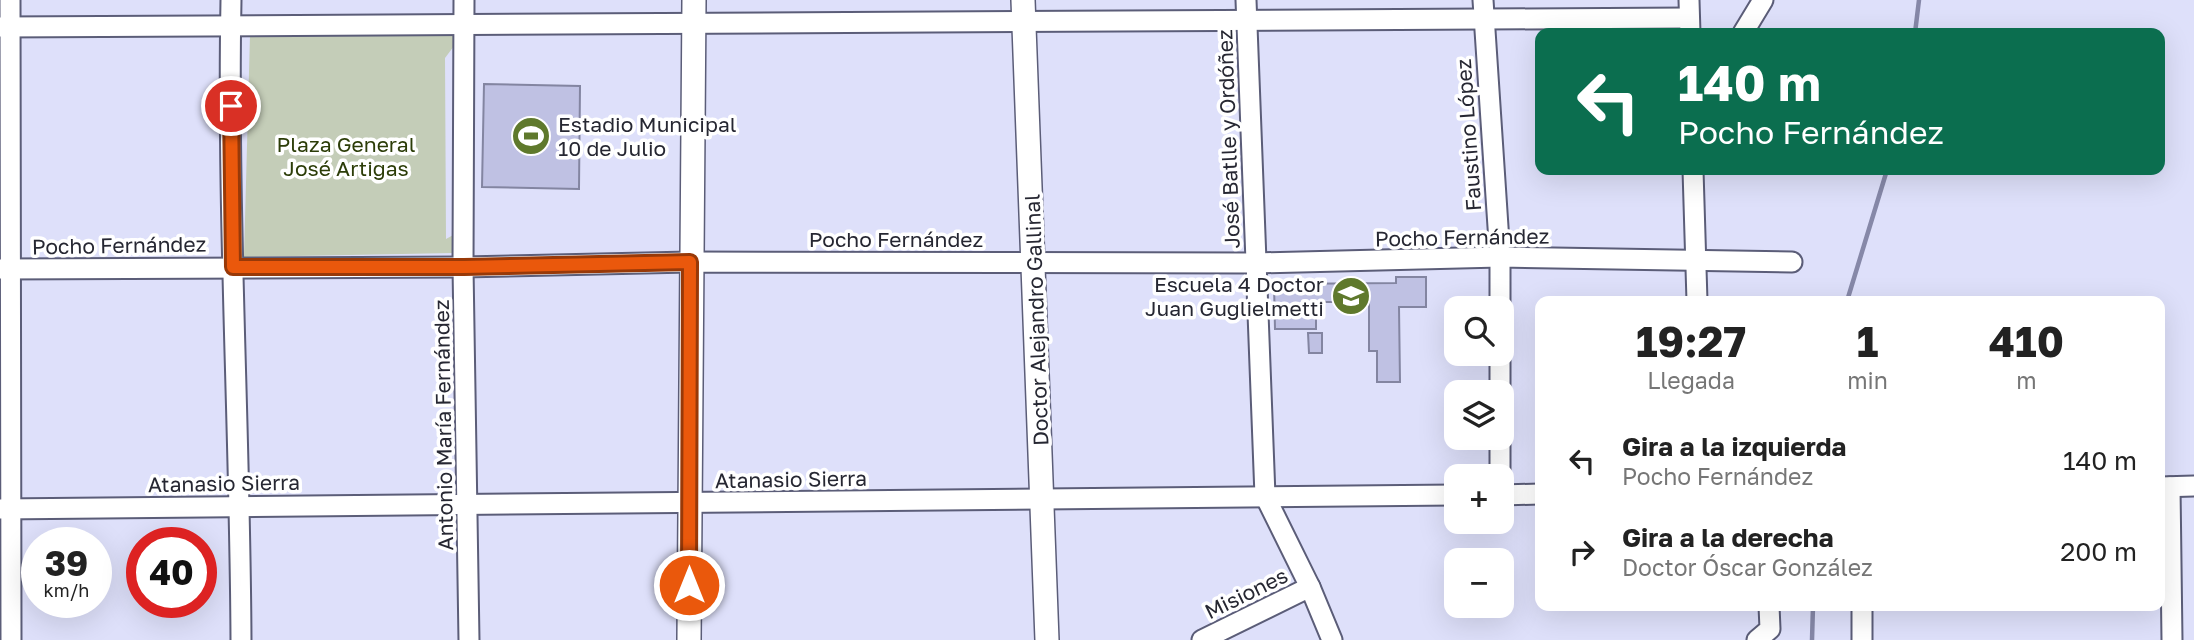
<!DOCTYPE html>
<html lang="es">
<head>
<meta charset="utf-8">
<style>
	body { margin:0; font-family:"Golos Text",sans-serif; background:#f2f2f2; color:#222; height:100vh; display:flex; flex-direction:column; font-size:26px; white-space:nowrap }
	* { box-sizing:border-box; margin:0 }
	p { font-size:23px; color:#767676 }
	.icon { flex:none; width:38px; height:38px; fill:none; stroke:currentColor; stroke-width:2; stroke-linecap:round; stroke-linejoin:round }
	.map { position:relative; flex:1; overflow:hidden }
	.details { position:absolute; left:1535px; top:296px; width:630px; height:315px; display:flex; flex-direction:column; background:#fff; border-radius:14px; box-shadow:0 7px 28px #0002 }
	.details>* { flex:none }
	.hud { position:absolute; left:1535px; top:28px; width:630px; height:147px; border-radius:14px; box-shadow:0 7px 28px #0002; background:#0b6e4f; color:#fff; overflow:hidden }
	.controls { position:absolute; left:1444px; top:296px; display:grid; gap:14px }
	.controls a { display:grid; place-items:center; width:70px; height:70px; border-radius:14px; background:#fff; box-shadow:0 7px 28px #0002; font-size:35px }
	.speed { position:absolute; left:21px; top:527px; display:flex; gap:14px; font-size:35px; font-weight:700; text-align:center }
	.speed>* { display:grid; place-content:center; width:91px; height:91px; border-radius:50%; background:#fff; box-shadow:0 7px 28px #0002; line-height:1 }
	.speed small { font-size:18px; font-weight:400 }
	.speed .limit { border:10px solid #d22; background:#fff; color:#111 }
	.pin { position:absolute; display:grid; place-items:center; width:60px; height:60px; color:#fff; margin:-30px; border:4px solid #fff; border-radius:50%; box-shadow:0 2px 7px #0007 }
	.me { position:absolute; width:77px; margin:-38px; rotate:0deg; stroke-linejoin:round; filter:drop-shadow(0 0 5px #0008) }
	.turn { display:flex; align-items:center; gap:24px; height:147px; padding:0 28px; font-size:32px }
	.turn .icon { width:91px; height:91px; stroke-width:2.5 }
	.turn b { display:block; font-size:49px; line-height:60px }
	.eta { display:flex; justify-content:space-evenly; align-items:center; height:119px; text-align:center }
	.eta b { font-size:42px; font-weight:700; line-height:49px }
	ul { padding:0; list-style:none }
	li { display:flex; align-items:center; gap:21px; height:91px; padding:0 28px }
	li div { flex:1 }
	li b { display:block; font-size:26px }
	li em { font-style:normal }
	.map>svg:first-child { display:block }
	.green { fill:#c4cdb8 }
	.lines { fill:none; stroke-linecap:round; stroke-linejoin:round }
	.stream { stroke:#8688a8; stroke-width:4.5 }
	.building { fill:#bfc1e3; stroke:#8385a1; stroke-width:2 }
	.minor-casing { stroke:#5b5d78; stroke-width:23 }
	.tertiary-casing { stroke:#5b5d78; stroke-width:26 }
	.minor { stroke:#fff; stroke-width:19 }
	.tertiary { stroke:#fff; stroke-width:23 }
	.route-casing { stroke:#983908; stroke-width:18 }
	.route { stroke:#ea580c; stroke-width:12 }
	.labels { text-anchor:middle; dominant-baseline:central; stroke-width:7; stroke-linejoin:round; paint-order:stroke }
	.poi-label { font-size:21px; fill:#262732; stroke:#fff; text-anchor:start }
	.street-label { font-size:21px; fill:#262732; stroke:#fff }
	.park-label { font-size:21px; fill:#2c3d08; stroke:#fff }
</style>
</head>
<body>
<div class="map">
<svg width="2194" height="640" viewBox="0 0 2194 640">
	<rect width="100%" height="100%" fill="#dee0fa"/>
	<polygon class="green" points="453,33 454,46 445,58 446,239 455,234 454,253 244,257 250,35"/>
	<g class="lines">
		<g class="stream">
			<polyline points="1915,33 1919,0"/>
			<polyline points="1847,301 1887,170"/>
			<polyline points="1812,640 1813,606"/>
		</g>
	</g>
	<g class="building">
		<polygon points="484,84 580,86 579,189 482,187"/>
		<polygon points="1396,277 1426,277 1426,307 1399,307 1400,382 1377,382 1377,351 1369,351 1369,302 1316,302 1316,329 1275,329 1274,284 1396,283"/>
		<polygon points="1308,333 1322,333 1322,353 1309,353"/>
	</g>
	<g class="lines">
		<defs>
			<g id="minor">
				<polyline points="10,0 11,640"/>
				<path d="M231,0C227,213 240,427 241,640"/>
				<polyline points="464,0 463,267 469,640"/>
				<polyline points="1246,0 1265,496 1310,587 1332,640"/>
				<polyline points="1483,0 1500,257 1500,308"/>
				<polyline points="1689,0 1690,33"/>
				<polyline points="0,27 1689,18"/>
				<polyline points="1743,33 1763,0"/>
				<polyline points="1693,170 1697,301"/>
				<polyline points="0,269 463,267 690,262 1255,263 1500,257 1792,262"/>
				<polyline points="1500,354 1500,392"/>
				<polyline points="1500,438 1500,476"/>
				<polyline points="2160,487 2194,486"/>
				<polyline points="2170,487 2172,640"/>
				<polyline points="1502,495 1540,494"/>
				<polyline points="0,509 1456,495"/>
				<polyline points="1862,606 1862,640"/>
				<polyline points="1202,640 1310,587"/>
				<polyline points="1757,640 1770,629 1769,606"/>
			</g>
			<g id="tertiary">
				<polyline points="1023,0 1047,640"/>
				<polyline points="689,640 694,0"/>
			</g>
		</defs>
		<use href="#minor" class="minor-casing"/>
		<use href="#tertiary" class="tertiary-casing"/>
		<use href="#minor" class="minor"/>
		<use href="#tertiary" class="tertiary"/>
	</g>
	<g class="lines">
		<defs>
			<polyline id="route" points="231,106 233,267 464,267 690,262 689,585"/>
		</defs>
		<use href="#route" class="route-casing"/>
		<use href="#route" class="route"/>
	</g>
	<defs>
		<symbol id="stadium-disc" viewBox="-11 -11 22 22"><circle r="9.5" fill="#5f792c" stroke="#fff"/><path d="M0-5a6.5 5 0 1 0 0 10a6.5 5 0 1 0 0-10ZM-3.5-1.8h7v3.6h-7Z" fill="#fff"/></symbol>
		<symbol id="school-disc" viewBox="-11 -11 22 22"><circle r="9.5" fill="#5f792c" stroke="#fff"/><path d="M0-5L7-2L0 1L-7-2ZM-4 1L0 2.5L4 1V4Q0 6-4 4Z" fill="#fff"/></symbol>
	</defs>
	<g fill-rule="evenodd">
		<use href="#stadium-disc" x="509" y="114" width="44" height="44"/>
		<use href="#school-disc" x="1329" y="274" width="44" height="44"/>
	</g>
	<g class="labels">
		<g class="poi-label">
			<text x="558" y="124">Estadio Municipal<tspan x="558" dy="24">10 de Julio</tspan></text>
			<text x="1324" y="284" text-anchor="end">Escuela 4 Doctor<tspan x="1324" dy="24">Juan Guglielmetti</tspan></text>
		</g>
		<g class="street-label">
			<text transform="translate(1468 135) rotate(-94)">Faustino López</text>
			<text transform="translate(1228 139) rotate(-92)">José Batlle y Ordóñez</text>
			<text transform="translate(1462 237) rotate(-1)">Pocho Fernández</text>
			<text x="896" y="239">Pocho Fernández</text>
			<text transform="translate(119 245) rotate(-1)">Pocho Fernández</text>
			<text transform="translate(1036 320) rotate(-92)">Doctor Alejandro Gallinal</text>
			<text transform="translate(443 425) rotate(-91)">Antonio María Fernández</text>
			<text transform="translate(791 479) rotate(-1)">Atanasio Sierra</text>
			<text transform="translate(224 483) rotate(-1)">Atanasio Sierra</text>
			<text transform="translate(1246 593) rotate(-26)">Misiones</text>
		</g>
		<g class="park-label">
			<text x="346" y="144">Plaza General<tspan x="346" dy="24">José Artigas</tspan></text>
		</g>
	</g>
</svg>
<div class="controls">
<a><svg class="icon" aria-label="search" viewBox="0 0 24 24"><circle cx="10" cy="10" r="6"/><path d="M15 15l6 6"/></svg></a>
<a><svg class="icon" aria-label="layers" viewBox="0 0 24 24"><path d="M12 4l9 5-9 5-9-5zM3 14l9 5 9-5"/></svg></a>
<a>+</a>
<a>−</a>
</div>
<div class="speed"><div>39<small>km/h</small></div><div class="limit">40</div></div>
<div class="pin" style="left:231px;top:106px;background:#d93025"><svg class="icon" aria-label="arrive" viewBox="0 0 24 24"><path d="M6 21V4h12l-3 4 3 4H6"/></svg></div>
<svg class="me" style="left:689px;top:585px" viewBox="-20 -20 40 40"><circle r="17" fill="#ea580c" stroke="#fff" stroke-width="3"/><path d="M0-11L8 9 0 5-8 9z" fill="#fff"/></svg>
<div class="hud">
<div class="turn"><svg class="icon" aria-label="left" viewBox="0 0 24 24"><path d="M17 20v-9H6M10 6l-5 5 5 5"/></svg><div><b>140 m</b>Pocho Fernández</div></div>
</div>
<section class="details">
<div class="eta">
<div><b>19:27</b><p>Llegada</p></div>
<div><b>1</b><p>min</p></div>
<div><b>410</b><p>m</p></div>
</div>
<ul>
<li><svg class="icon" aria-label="left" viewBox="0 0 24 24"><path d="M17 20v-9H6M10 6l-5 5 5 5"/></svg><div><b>Gira a la izquierda</b><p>Pocho Fernández</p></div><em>140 m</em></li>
<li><svg class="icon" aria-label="right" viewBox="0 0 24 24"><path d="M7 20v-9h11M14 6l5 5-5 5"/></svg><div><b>Gira a la derecha</b><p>Doctor Óscar González</p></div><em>200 m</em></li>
</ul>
</section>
</div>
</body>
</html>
